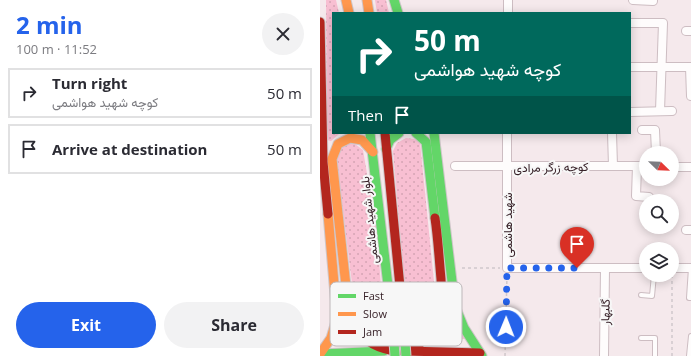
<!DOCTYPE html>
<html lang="en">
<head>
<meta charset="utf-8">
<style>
	body { margin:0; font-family:"Open Sans",Vazirmatn,sans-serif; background:#f2f2f3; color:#2b2b33; height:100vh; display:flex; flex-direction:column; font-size:15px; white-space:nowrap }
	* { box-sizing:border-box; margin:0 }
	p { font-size:13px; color:#7c7c81 }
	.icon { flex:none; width:22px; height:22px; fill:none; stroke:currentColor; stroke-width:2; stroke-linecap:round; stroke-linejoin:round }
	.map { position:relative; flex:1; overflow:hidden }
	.sheet { display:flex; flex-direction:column; background:#fff; width:320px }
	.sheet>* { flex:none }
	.hud { position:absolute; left:12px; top:12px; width:299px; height:122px; border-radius:0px; box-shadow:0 2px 10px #0003; background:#00695c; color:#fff; overflow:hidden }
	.needle { width:26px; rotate:113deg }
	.controls { position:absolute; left:319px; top:146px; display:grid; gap:8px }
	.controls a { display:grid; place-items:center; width:40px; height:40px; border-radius:50%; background:#fff; box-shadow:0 2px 10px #0003; font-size:20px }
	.pin { position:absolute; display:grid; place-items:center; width:34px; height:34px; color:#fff; margin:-41px -17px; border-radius:50% 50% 50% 0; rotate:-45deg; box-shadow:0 0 4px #0007 }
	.pin .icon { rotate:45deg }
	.me { position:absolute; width:44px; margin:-22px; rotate:1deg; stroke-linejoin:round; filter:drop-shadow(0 0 3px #0008) }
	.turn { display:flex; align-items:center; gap:14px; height:84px; padding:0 16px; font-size:18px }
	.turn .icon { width:52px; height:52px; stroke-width:2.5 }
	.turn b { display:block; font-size:28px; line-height:34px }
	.then { display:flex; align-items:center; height:38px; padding:0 16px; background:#0003; gap:8px; font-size:15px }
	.round { display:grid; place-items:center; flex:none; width:42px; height:42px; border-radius:21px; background:#f2f2f3 }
	.headline { display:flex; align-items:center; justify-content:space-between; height:68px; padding:0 16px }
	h1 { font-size:24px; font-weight:700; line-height:30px; color:#2563eb }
	.button { display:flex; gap:8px; margin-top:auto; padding:8px 16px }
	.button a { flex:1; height:46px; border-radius:24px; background:#2563eb; color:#fff; font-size:16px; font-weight:700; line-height:46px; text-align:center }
	.button a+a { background:#f2f2f3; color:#2b2b33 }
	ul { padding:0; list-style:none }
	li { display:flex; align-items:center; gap:12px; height:50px; margin:0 8px 6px; padding:0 8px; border:2px solid #e1e1e2; border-radius:0px }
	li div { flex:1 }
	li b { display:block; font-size:15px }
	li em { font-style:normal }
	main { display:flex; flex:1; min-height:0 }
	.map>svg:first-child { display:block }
	.grass { fill:url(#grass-dots) }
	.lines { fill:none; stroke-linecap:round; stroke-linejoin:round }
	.lane-casing { stroke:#cdbdc2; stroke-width:6 }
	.street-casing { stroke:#cdbdc2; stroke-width:10 }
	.fast-casing { stroke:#cfc6c9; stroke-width:11 }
	.slow-casing { stroke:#cfc6c9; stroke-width:11 }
	.jam-casing { stroke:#cfc6c9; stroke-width:11 }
	.path { stroke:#d0c8cb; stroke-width:1.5; stroke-dasharray:3 3; stroke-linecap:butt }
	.lane { stroke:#fefcfc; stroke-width:4 }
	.street { stroke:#fefcfc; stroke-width:8 }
	.fast { stroke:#63d668; stroke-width:9 }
	.slow { stroke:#ff974d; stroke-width:9 }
	.jam { stroke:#b3261e; stroke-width:9 }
	.fast-bridge-casing { stroke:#cfc6c9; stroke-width:11; stroke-linecap:butt }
	.fast-bridge { stroke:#63d668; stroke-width:9 }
	.route { stroke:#2563eb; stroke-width:7; stroke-dasharray:0 12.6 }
	.labels { text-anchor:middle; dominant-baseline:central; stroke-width:4; stroke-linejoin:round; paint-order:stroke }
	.street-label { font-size:12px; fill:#372128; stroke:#f7f7f7 }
	.key { fill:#f7f7f7; stroke:#bdb7b9; stroke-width:1 }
	.key-label { font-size:11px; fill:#372128 }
</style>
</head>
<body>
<main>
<section class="sheet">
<div class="headline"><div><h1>2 min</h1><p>100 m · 11:52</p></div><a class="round"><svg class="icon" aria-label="close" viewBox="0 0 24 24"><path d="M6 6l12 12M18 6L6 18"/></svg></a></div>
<ul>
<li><svg class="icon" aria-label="right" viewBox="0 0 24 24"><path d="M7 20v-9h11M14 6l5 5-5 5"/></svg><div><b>Turn right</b><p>کوچه شهید هواشمی</p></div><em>50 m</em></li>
<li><svg class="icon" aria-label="arrive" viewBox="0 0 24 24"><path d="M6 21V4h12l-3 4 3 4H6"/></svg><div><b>Arrive at destination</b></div><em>50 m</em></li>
</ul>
<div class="button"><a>Exit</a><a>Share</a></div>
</section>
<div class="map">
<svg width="371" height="356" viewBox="0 0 371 356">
	<defs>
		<pattern id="grass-dots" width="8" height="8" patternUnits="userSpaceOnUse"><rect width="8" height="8" fill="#f8bfd2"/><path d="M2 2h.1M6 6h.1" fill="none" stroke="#d5a4b4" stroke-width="1.8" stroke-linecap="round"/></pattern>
	</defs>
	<rect width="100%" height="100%" fill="#f5e9ec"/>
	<g class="grass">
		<polygon points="6,0 16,0 19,13 13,13 13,133 24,133 19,134 11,141 7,140"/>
		<polygon points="55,0 66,0 69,13 57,13"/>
		<path d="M86,138L94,139L100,142L117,312C110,327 106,334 89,337L73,151L77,143Z"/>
		<polygon points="25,144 35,144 43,150 57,233 65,339 47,337 37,323 16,156"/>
		<polygon points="127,299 145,339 113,339"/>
	</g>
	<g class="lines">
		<defs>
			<g id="lane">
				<polyline points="371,268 369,298 371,298"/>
				<polyline points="321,295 332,296 334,275"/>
				<polyline points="321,338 335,338 335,356"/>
				<polyline points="369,356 371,336"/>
			</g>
			<g id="street">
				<polyline points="313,0 333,1"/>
				<polyline points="188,13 188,0"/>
				<polyline points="310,23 343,23 340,111"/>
				<polyline points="366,31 371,31"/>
				<polyline points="310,67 371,67"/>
				<polyline points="370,67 371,96"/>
				<polyline points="310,112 352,111"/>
				<polyline points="322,130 335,130 336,153"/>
				<polyline points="187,133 187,268 326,268"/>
				<polyline points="292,133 293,166"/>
				<polyline points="135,166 326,166"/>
				<polyline points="317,166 316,196 329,197"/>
				<polyline points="352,167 371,167"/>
				<polyline points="366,230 371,230"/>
				<polyline points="352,268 371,268"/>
				<polyline points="284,356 285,268"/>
			</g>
			<g id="fast">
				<polyline points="74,0 78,13"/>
				<polyline points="50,133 73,328"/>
				<polyline points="96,133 106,142 115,218"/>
				<polyline points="114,133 135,306 144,328 162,356"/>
				<polyline points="66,149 70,140 79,133"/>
				<polyline points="2,354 64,351"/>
			</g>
			<g id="slow">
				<polyline points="26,0 29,13"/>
				<polyline points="47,0 49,13"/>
				<polyline points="33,322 27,295 12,159 18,144 30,138 42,140 53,152"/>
				<polyline points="0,354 11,338 17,318 8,214"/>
			</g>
			<g id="jam">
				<polyline points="0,22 3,162 8,214"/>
				<polyline points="65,133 84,328"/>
				<path d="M33,322C39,338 54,347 70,350C96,355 120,332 123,306C124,298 121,287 121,279C119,258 118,238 115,218"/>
				<polyline points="86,351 160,353"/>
			</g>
		</defs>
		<use href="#lane" class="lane-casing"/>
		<use href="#street" class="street-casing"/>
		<use href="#fast" class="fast-casing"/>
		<use href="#slow" class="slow-casing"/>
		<use href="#jam" class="jam-casing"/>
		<g class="path">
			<polyline points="142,268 180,268"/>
			<polyline points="185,356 187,275"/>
			<polyline points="352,356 352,277"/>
		</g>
		<use href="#lane" class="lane"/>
		<use href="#street" class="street"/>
		<use href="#fast" class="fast"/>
		<use href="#slow" class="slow"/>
		<use href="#jam" class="jam"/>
		<defs>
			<g id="fast-bridge">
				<polyline points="73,328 75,356"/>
				<polyline points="84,328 86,356"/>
			</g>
		</defs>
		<use href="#fast-bridge" class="fast-bridge-casing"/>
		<use href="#fast-bridge" class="fast-bridge"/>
	</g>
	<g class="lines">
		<polyline class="route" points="186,327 187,268 257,268"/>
	</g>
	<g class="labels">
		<g class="street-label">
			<text transform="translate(231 167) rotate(-1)">کوچه زرگر مرادی</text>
			<text transform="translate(49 220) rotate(-96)">بلوار شهید هاشمی</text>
			<text transform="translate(187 225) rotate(-90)">شهید هاشمی</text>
			<text transform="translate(285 312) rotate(-89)">گلبهار</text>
		</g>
	</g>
	<rect x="10" y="282" width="132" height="64" rx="6" class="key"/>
	<rect x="18" y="294" width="18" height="4" fill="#63d668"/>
	<rect x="18" y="312" width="18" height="4" fill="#ff974d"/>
	<rect x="18" y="330" width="18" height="4" fill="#b3261e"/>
	<g class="key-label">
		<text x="43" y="300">Fast</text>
		<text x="43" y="318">Slow</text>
		<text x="43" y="336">Jam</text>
	</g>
</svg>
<div class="controls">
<a><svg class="needle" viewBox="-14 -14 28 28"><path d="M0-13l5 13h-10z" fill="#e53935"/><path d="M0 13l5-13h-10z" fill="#7c7c81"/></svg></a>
<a><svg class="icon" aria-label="search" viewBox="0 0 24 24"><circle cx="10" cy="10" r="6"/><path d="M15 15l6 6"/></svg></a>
<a><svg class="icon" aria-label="layers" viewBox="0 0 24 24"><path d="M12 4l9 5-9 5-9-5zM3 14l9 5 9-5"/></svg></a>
</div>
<div class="pin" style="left:257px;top:268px;background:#d93025"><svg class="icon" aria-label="arrive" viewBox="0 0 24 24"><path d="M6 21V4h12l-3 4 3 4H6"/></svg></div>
<svg class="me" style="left:186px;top:327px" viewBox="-20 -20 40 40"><circle r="17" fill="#2563eb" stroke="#fff" stroke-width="3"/><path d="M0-11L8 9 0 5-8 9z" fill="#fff"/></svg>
<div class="hud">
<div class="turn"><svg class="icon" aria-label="right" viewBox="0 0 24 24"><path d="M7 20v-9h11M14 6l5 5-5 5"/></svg><div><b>50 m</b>کوچه شهید هواشمی</div></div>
<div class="then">Then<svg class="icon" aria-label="arrive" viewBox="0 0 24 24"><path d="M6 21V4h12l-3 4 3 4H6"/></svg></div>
</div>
</div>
</main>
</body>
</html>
